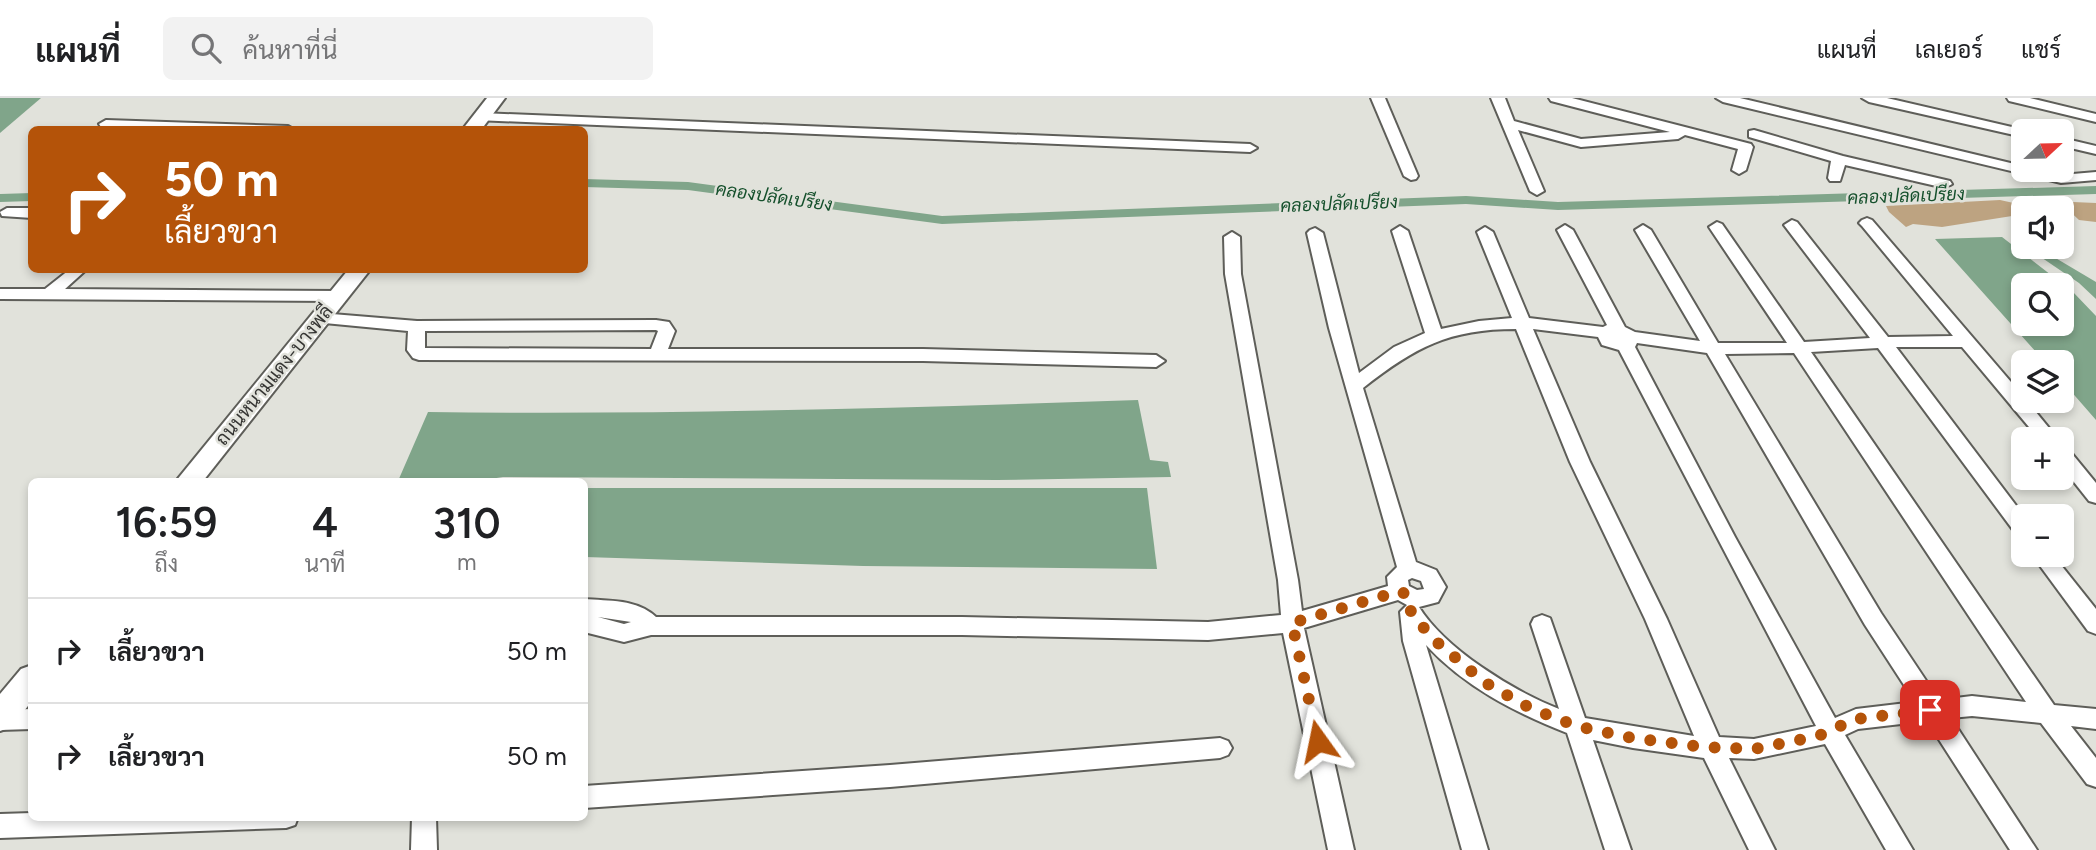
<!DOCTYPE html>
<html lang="th">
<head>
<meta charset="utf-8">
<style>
	body { margin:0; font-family:Figtree,Sarabun,sans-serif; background:#f2f2f2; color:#202124; height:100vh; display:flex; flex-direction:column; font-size:26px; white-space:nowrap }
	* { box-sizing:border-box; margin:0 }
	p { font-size:23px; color:#757577 }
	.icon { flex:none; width:38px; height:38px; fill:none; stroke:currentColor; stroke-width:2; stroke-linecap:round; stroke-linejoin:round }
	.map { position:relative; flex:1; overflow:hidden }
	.panel { position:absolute; left:28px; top:380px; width:560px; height:343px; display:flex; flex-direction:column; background:#fff; border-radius:10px; box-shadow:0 4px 10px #0003 }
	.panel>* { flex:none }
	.hud { position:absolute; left:28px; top:28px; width:560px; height:147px; border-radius:10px; box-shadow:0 4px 10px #0003; background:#b45309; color:#fff; overflow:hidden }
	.needle { width:46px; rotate:68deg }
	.tools { position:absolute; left:2011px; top:21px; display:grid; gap:14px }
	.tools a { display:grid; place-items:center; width:63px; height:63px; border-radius:10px; background:#fff; box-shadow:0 4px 10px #0003; font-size:35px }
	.pin { position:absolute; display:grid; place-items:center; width:60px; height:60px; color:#fff; margin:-30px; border-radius:14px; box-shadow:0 4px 10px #0006 }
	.me { position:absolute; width:77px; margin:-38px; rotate:348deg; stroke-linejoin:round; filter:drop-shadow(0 0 5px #0008) }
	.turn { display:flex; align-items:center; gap:24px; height:147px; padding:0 21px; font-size:32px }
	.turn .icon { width:91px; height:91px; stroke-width:2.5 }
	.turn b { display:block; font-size:49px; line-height:60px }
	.eta { display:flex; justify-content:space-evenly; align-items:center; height:119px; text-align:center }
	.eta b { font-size:42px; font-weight:600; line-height:49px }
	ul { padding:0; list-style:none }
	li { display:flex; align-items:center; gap:21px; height:105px; padding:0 21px; border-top:2px solid #e0e0e0 }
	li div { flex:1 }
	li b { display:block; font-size:26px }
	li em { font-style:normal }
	header { display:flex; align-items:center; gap:42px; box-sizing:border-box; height:98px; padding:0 35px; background:#fff; border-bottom:2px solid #e0e0e0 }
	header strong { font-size:33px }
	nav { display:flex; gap:38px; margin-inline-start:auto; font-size:24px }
	.search { width:490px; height:63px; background:#f2f2f2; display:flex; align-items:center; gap:18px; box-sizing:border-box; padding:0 24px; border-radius:10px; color:#757577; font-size:26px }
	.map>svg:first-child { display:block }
	.forest { fill:#bda381 }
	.water { fill:#80a58a; fill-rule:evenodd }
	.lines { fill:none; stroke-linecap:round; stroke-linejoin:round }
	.canal { fill:#80a58a; fill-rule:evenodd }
	.minor-casing { stroke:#5e5e59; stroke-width:4 }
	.secondary-casing { stroke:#5e5e59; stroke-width:4 }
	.minor { fill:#fff; fill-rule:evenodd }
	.secondary { fill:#fff; fill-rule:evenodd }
	.route { stroke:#b45309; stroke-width:12; stroke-dasharray:0 21.6 }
	.labels { text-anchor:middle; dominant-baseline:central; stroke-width:5; stroke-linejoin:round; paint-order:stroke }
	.far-water-label { font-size:18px; font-style:italic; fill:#15502c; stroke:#e1e2db }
	.street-label { font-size:19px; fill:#353533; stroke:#e1e2db }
</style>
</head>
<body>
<header>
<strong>แผนที่</strong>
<div class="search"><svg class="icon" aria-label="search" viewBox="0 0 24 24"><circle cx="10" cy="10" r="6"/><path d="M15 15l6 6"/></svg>ค้นหาที่นี่</div>
<nav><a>แผนที่</a><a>เลเยอร์</a><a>แชร์</a></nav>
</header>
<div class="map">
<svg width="2096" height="752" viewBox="0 0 2096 752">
	<rect width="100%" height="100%" fill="#e1e2db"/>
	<g class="forest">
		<polygon points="2000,102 2036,110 2023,110 2023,118 2012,118 1942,129 1913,126 1906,129 1889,114 1886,108"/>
		<polygon points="2073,104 2096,105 2096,124 2079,122 2061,105"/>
	</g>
	<g class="water">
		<polygon points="0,0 41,0 0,35"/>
		<path d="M2002,139L2073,194L2096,218V322L2062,283V264H2045L1935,141ZM2023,187H2062V226H2023Z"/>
		<polygon points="2026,149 2037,149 2096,184 2096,201 2079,185"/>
		<path d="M1138,302L1150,362L1168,364L1171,379L997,382L503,379L477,383H398L428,314C665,317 901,310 1138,302Z"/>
		<polygon points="584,390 1147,390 1157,471 863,468 585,459"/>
	</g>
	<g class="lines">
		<g class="canal">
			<polygon points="584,81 688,84 942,118 1466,98 1558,104 2096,88 2096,96 1558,112 1466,106 942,126 688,92 584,89"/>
			<polygon points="32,95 32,103 0,104 0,96"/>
		</g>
		<defs>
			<g id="minor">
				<polygon points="1371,0 1385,0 1418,78 1416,81 1411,82 1404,78"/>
				<polygon points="1491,0 1505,0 1514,23 1581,41 1670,34 1551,3 1549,0 1572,0 1751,46 1753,49 1746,72 1739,76 1732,72 1738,51 1685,37 1678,41 1581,49 1518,32 1544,93 1537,97 1530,93"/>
				<polygon points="1716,0 1740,0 2023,68 2023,72 2041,72 2061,77 2096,74 2096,82 2061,85 1723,4"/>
				<polygon points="1862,0 1887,0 2029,33 2023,33 2023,39 1869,4"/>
				<polygon points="2007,0 2030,0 2096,16 2096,24 2009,3"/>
				<polygon points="481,15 1250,46 1257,50 1250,54 476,22 476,16"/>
				<polygon points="106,22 288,28 295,32 101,29 99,26"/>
				<polygon points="1754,32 1843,58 1950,83 1952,86 1945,90 1845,67 1840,83 1830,83 1828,80 1831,63 1749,39 1749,33"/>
				<polygon points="2062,40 2096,48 2096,56 2062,48"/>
				<polygon points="7,110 32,110 32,120 2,118 0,114"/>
				<path d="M1867,120L1872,122L2023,298V303H2027L2058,341H2039L1962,249H1896L2024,418L2023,439L2016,436L1878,250L1811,254L2054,607L2096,611V631L2071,628L2096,660V689L2087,686L2041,625L1972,618L1951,620L2037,752H2010L1927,623L1858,631L1845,637L1913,752H1886L1825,646L1754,661L1729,660L1775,752H1749L1704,660L1633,650L1593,642L1631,752H1605L1567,635C1514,614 1465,589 1426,547L1488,752H1462L1403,543L1400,514L1407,507L1398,502L1304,530L1354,752H1328L1283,535L1208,542L962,537H651L624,544L584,534V501C609,503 637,501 656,519H962L1208,524L1281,517L1278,482L1225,176L1224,139L1232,134L1240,139L1241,176L1298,482L1302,513L1388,488L1387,479L1397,469L1329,230L1307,135L1310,132L1315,130L1323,135L1359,275L1394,249L1425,235L1392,133L1400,128L1408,133L1441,231L1479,223L1512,220L1477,134L1485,129L1493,134L1529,220L1603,229L1607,227L1557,132L1565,127L1573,132L1625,229L1635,234L1700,243L1635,132L1643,127L1651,132L1718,245H1787L1709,129L1717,124L1722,126L1804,244L1870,240L1784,127L1792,122L1797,124L1888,239L1953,238L1862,128L1859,125L1862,122ZM1516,231L1570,364L1645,521L1694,638L1585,620L1550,520L1542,517L1534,520L1531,526L1559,611C1513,593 1445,551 1419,509L1438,504L1446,489L1436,472L1416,464L1363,290C1415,249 1449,231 1516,231ZM1533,231L1598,239L1602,247L1619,252L1816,628L1754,641L1719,639L1667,521L1590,364ZM1637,245L1707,255L1865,527L1915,604L1856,611L1835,620L1735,439L1635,249ZM1794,255L2026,604L1972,598L1939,602L1881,515L1725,256ZM1412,480L1421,483L1424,491L1417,492L1409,488L1408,482ZM598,519L631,524L624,526Z"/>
				<polygon points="69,172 86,172 65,191 338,193 346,198 338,203 0,201 0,191 45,191"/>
				<path d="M320,215L417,223L656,222L669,224L675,233L668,251H923L1156,257L1165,263L1156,269L923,263L419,262L413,260L407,252L408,233L314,224L312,220L314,216ZM656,232L658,233L651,251L425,250V233Z"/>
				<polygon points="2062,350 2069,352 2096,385 2096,405 2089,403 2062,369"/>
				<polygon points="2032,457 2053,457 2096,511 2096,536 2088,533"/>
				<polygon points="32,611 32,631 0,632 0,612"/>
				<polygon points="1220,640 1228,643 1232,650 1228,657 1220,660 890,689 584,710 584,688 890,667"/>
				<polygon points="32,715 32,719 298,719 295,727 286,730 0,740 0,716"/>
				<polygon points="412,719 436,719 437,752 411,752"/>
			</g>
			<g id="secondary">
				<polygon points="487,0 505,0 481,32 462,32"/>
				<polygon points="348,172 370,172 203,383 176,383"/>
				<polygon points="32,567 32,603 11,629 0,633 0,596 21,571"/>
			</g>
		</defs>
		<use href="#minor" class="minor-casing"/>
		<use href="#secondary" class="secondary-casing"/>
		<use href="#minor" class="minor"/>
		<use href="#secondary" class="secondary"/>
	</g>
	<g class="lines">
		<polyline class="route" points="1318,643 1292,525 1400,493 1410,499 1411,516 1438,545 1484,584 1530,610 1576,628 1633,640 1702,649 1754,651 1818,638 1856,621 1930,612"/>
	</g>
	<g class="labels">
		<g class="far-water-label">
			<text transform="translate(1906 98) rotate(-2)">คลองปลัดเปรียง</text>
			<text transform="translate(774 99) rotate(8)">คลองปลัดเปรียง</text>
			<text transform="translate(1339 106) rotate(-2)">คลองปลัดเปรียง</text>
		</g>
		<g class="street-label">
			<text transform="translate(274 277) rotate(-51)">ถนนหนามแดง-บางพลี</text>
		</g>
	</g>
</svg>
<div class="tools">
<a><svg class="needle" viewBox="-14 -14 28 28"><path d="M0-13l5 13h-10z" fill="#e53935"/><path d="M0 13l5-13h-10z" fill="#757577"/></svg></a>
<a><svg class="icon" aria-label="sound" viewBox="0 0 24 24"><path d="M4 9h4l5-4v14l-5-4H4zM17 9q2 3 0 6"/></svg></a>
<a><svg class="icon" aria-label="search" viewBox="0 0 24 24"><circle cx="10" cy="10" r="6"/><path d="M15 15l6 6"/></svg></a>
<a><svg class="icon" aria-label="layers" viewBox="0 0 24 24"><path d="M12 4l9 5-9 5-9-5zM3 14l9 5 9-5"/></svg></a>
<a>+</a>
<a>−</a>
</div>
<div class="pin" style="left:1930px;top:612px;background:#d93025"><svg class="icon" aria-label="arrive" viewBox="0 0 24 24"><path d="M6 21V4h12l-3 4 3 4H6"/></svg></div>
<svg class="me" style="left:1318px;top:643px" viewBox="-20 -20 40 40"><path d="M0-17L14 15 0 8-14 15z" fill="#b45309" stroke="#fff" stroke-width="4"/></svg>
<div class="hud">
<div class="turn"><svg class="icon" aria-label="right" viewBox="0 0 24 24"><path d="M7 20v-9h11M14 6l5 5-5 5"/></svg><div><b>50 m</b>เลี้ยวขวา</div></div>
</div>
<section class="panel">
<div class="eta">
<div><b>16:59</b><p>ถึง</p></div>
<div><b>4</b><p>นาที</p></div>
<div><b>310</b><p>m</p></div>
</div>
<ul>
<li><svg class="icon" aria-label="right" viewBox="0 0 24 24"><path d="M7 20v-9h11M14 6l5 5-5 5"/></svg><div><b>เลี้ยวขวา</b></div><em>50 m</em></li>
<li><svg class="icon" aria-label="right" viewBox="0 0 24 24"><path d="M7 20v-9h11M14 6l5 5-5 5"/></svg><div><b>เลี้ยวขวา</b></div><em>50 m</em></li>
</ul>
</section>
</div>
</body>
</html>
